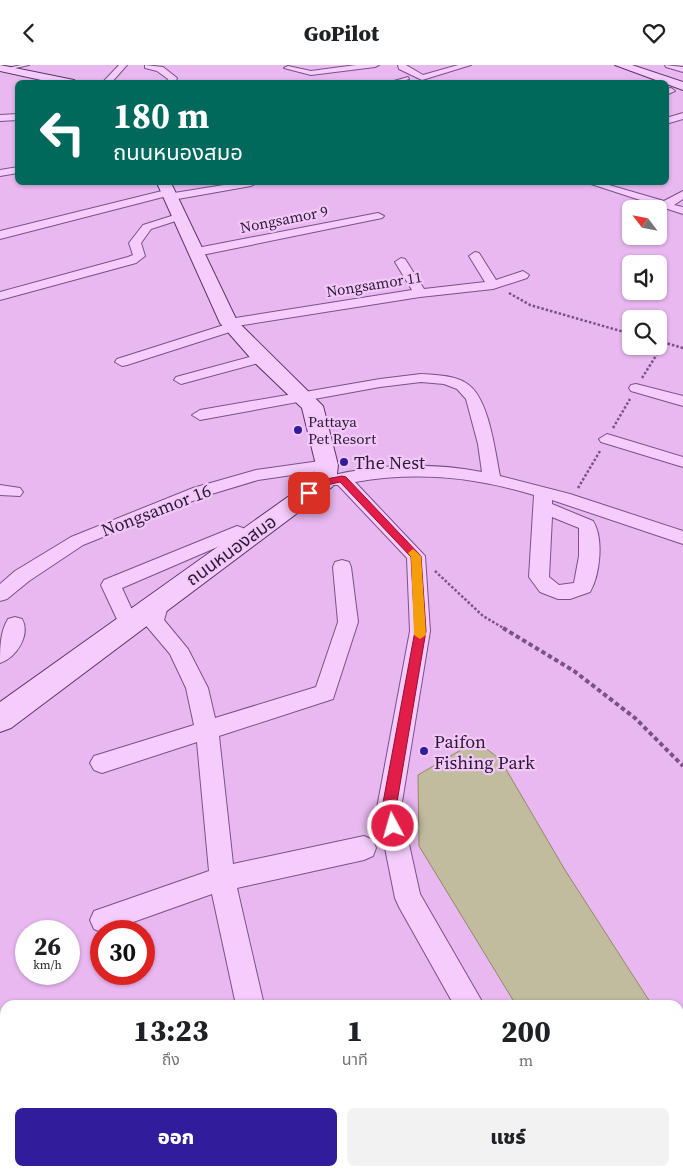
<!DOCTYPE html>
<html lang="th">
<head>
<meta charset="utf-8">
<style>
	body { margin:0; font-family:"Source Serif 4","Noto Sans Thai",serif; background:#f2f2f2; color:#202124; height:100vh; display:flex; flex-direction:column; font-size:19px; white-space:nowrap }
	* { box-sizing:border-box; margin:0 }
	p { font-size:16px; color:#757577 }
	.icon { flex:none; width:28px; height:28px; fill:none; stroke:currentColor; stroke-width:2; stroke-linecap:round; stroke-linejoin:round }
	.map { position:relative; flex:1; overflow:hidden }
	.panel { position:absolute; left:0px; top:935px; width:684px; height:176px; display:flex; flex-direction:column; background:#fff; border-radius:15px 15px 0 0; box-shadow:0 1px 4px #0004 }
	.panel>* { flex:none }
	.top-card { position:absolute; left:15px; top:15px; width:654px; height:105px; border-radius:8px; box-shadow:0 1px 4px #0004; background:#00695c; color:#fff; overflow:hidden }
	.needle { width:32px; rotate:302deg }
	.tools { position:absolute; left:622px; top:135px; display:grid; gap:10px }
	.tools a { display:grid; place-items:center; width:45px; height:45px; border-radius:8px; background:#fff; box-shadow:0 1px 4px #0004; font-size:25px }
	.speed { position:absolute; left:15px; top:855px; display:flex; gap:10px; font-size:25px; font-weight:700; text-align:center }
	.speed>* { display:grid; place-content:center; width:65px; height:65px; border-radius:50%; background:#fff; box-shadow:0 1px 4px #0004; line-height:1 }
	.speed small { font-size:12px; font-weight:400 }
	.speed .limit { border:8px solid #d22; background:#fff; color:#111 }
	.pin { position:absolute; display:grid; place-items:center; width:42px; height:42px; color:#fff; margin:-21px; border-radius:10px; box-shadow:0 2px 8px #0006 }
	.me { position:absolute; width:55px; margin:-28px; rotate:354deg; stroke-linejoin:round; filter:drop-shadow(0 0 4px #0008) }
	.turn { display:flex; align-items:center; gap:18px; height:105px; padding:0 15px; font-size:22px }
	.turn .icon { width:65px; height:65px; stroke-width:2.5 }
	.turn b { display:block; font-size:35px; line-height:42px }
	.eta { display:flex; justify-content:space-evenly; align-items:center; height:85px; text-align:center }
	.eta b { font-size:30px; font-weight:800; line-height:35px }
	.cta { display:flex; gap:10px; margin-top:auto; padding:10px 15px }
	.cta a { flex:1; height:58px; border-radius:8px; background:#311d9c; color:#fff; font-size:20px; font-weight:800; line-height:58px; text-align:center }
	.cta a+a { background:#f2f2f2; color:#202124 }
	header { display:flex; justify-content:space-between; align-items:center; height:65px; padding:0 15px; background:#fff; font-size:22px; font-weight:800 }
	.map>svg:first-child { display:block }
	.water { fill:#c1bc9e; stroke:#8e8b65 }
	.lines { fill:none; stroke-linecap:round; stroke-linejoin:round }
	.lane-casing { stroke:#785288; stroke-width:2 }
	.street-casing { stroke:#785288; stroke-width:2 }
	.secondary-casing { stroke:#58366a; stroke-width:2 }
	.path-far1 { stroke:#785288; stroke-width:2.5; stroke-dasharray:2.5 2; stroke-linecap:butt }
	.path { stroke:#785288; stroke-width:4; stroke-dasharray:4.5 3; stroke-linecap:butt }
	.lane { fill:#f5ccfc; fill-rule:evenodd }
	.street { fill:#f5ccfc; fill-rule:evenodd }
	.secondary { fill:#f5ccfc; fill-rule:evenodd }
	.route { fill:#e11d48; stroke:#92132f }
	.slow { fill:#f59e0b }
	.poi-dot { fill:#311d9c; stroke:#f2c8f8; stroke-width:2 }
	.labels { text-anchor:middle; dominant-baseline:central; stroke-width:4.5; stroke-linejoin:round; paint-order:stroke }
	.far-street-label { font-size:15px; fill:#2b1936; stroke:#f2c8f8 }
	.far-poi-label { font-size:15px; fill:#2b1936; stroke:#f2c8f8; text-anchor:start }
	.poi-label { font-size:18px; fill:#2b1936; stroke:#f2c8f8; text-anchor:start }
	.street-label { font-size:18px; fill:#2b1936; stroke:#f2c8f8 }
</style>
</head>
<body>
<header><svg class="icon" aria-label="back" viewBox="0 0 24 24"><path d="M15 5l-7 7 7 7"/></svg>GoPilot<svg class="icon" aria-label="heart" viewBox="0 0 24 24"><path d="M12 20l-8-8c-3-5 5-10 8-4 3-6 11-1 8 4z"/></svg></header>
<div class="map">
<svg width="683" height="1111" viewBox="0 0 683 1111">
	<rect width="100%" height="100%" fill="#e9b8f1"/>
	<g class="water">
		<polygon points="476,676 500,694 565,805 652,940 516,940 419,781 418,710"/>
		<polygon points="679,981 683,987 683,1044 679,1046"/>
	</g>
	<g class="lines">
		<defs>
			<g id="lane">
				<polygon points="21,0 29,0 2,6 0,5"/>
				<polygon points="408,12 409,14 396,18 387,18"/>
			</g>
			<g id="street">
				<polygon points="119,0 127,0 111,18 102,18"/>
				<polygon points="145,0 163,2 177,13 175,18 166,18 168,14 157,6 145,3"/>
				<polygon points="356,0 379,0 375,2 311,10 284,3 288,1 311,6"/>
				<polygon points="398,0 406,0 423,10 458,0 471,0 422,15 399,4"/>
				<polygon points="665,0 683,2 683,7 666,2"/>
				<polygon points="666,24 671,23 675,26 666,30"/>
				<polygon points="683,48 683,54 666,59 666,53"/>
				<polygon points="18,49 18,55 0,56 0,50"/>
				<polygon points="18,102 18,108 0,111 0,105"/>
				<polygon points="236,118 256,118 251,121 172,135 168,134 167,131 0,174 0,166 170,124 174,125 174,128"/>
				<polygon points="588,118 602,118 664,136 683,126 683,134 674,140 683,142 683,149"/>
				<polygon points="181,148 185,149 185,153 151,164 141,178 145,191 136,198 0,235 0,227 128,192 133,190 129,178 143,160"/>
				<polygon points="378,148 384,151 382,153 197,191 191,187 197,183"/>
				<polygon points="475,187 479,188 496,215 523,206 529,210 527,213 493,224 420,232 237,261 236,265 127,300 122,301 115,297 117,294 224,260 224,255 229,254 412,225 395,197 401,193 405,194 424,224 485,217 469,191"/>
				<polygon points="261,289 268,293 266,296 181,319 174,315 176,312"/>
				<path d="M421,309C436,310 453,310 466,318C489,331 495,387 500,411L570,429L683,466V479L552,435V439L593,456C604,473 600,510 590,527L570,534H558L540,527L529,512L534,430C473,412 418,406 355,417L425,491L430,566L401,743L420,829L484,940H454L399,842L395,833L377,743L410,566L407,493L338,420H325L323,416L325,412C376,399 430,397 482,407L478,379L466,334L457,324L444,319L421,317L380,322L200,355L192,350L200,345L380,314ZM552,452L579,463V491L574,518L559,520L549,512Z"/>
				<polygon points="636,319 683,331 683,341 631,326 629,323 631,320"/>
				<polygon points="607,369 683,392 683,402 601,377 599,374"/>
				<polygon points="327,395 333,396 335,400 333,404 258,415 205,431 83,480 29,516 7,534 0,536 0,519 15,506 71,472 193,423 256,405"/>
				<polygon points="0,420 20,423 23,427 20,431 0,430"/>
				<polygon points="237,461 243,463 246,467 243,471 122,523 139,560 136,565 129,568 122,565 101,520 104,515"/>
				<polygon points="342,495 349,497 351,502 358,557 333,634 219,671 233,799 364,771 373,775 376,783 373,791 364,795 237,823 264,940 236,940 212,829 108,866 101,867 94,864 90,855 94,846 209,806 197,677 102,708 94,705 90,698 94,691 194,660 186,623 170,589 143,557 152,533 159,531 166,533 169,538 164,555 188,584 208,623 215,653 316,622 338,557 333,502 335,497"/>
				<path d="M15,552L22,554C31,570 16,593 0,598C0,583 0,567 8,554Z"/>
				<polygon points="288,1106 320,1106 322,1111 290,1111"/>
				<polygon points="551,1106 584,1106 586,1111 553,1111"/>
			</g>
			<g id="secondary">
				<polygon points="0,0 74,15 79,18 55,18 0,6"/>
				<polygon points="615,0 632,0 683,17 683,25"/>
				<polygon points="157,118 171,118 237,256 323,341 338,400 336,417 332,422 11,663 0,667 0,637 313,414 316,400 302,343 254,297 220,258"/>
			</g>
		</defs>
		<use href="#lane" class="lane-casing"/>
		<use href="#street" class="street-casing"/>
		<use href="#secondary" class="secondary-casing"/>
		<g class="path-far1">
			<polyline points="509,228 530,240 631,269"/>
			<polyline points="659,276 683,283"/>
			<polyline points="642,313 664,278"/>
			<polyline points="613,363 630,334"/>
			<polyline points="578,423 600,386"/>
			<polyline points="435,506 483,551 505,564"/>
		</g>
		<polyline class="path" points="503,563 574,606 635,653 683,701"/>
		<use href="#lane" class="lane"/>
		<use href="#street" class="street"/>
		<use href="#secondary" class="secondary"/>
	</g>
	<polygon class="route" points="342,411 346,412 421,491 426,566 396,743 400,761 398,765 393,767 388,765 382,743 415,566 411,492 340,417 327,420 313,430 306,430 304,428 321,415"/>
	<polygon class="slow" points="413,484 421,491 426,570 420,574 414,570 411,492 408,488"/>
	<g class="poi-dot">
		<circle cx="298" cy="365" r="5"/>
		<circle cx="344" cy="397" r="5"/>
		<circle cx="424" cy="686" r="5"/>
	</g>
	<g class="labels">
		<g class="far-street-label">
			<text transform="translate(284 154) rotate(-11)">Nongsamor 9</text>
			<text transform="translate(374 219) rotate(-9)">Nongsamor 11</text>
		</g>
		<g class="far-poi-label">
			<text x="308" y="356">Pattaya<tspan x="308" dy="17">Pet Resort</tspan></text>
		</g>
		<g class="poi-label">
			<text x="354" y="397">The Nest</text>
			<text x="434" y="676">Paifon<tspan x="434" dy="21">Fishing Park</tspan></text>
		</g>
		<g class="street-label">
			<text transform="translate(156 445) rotate(-21)">Nongsamor 16</text>
			<text transform="translate(231 485) rotate(-36)">ถนนหนองสมอ</text>
		</g>
	</g>
</svg>
<div class="tools">
<a><svg class="needle" viewBox="-14 -14 28 28"><path d="M0-13l5 13h-10z" fill="#e53935"/><path d="M0 13l5-13h-10z" fill="#757577"/></svg></a>
<a><svg class="icon" aria-label="sound" viewBox="0 0 24 24"><path d="M4 9h4l5-4v14l-5-4H4zM17 9q2 3 0 6"/></svg></a>
<a><svg class="icon" aria-label="search" viewBox="0 0 24 24"><circle cx="10" cy="10" r="6"/><path d="M15 15l6 6"/></svg></a>
</div>
<div class="speed"><div>26<small>km/h</small></div><div class="limit">30</div></div>
<div class="pin" style="left:309px;top:428px;background:#d93025"><svg class="icon" aria-label="arrive" viewBox="0 0 24 24"><path d="M6 21V4h12l-3 4 3 4H6"/></svg></div>
<svg class="me" style="left:393px;top:761px" viewBox="-20 -20 40 40"><circle r="17" fill="#e11d48" stroke="#fff" stroke-width="3"/><path d="M0-11L8 9 0 5-8 9z" fill="#fff"/></svg>
<div class="top-card">
<div class="turn"><svg class="icon" aria-label="left" viewBox="0 0 24 24"><path d="M17 20v-9H6M10 6l-5 5 5 5"/></svg><div><b>180 m</b>ถนนหนองสมอ</div></div>
</div>
<section class="panel">
<div class="eta">
<div><b>13:23</b><p>ถึง</p></div>
<div><b>1</b><p>นาที</p></div>
<div><b>200</b><p>m</p></div>
</div>
<div class="cta"><a>ออก</a><a>แชร์</a></div>
</section>
</div>
</body>
</html>
